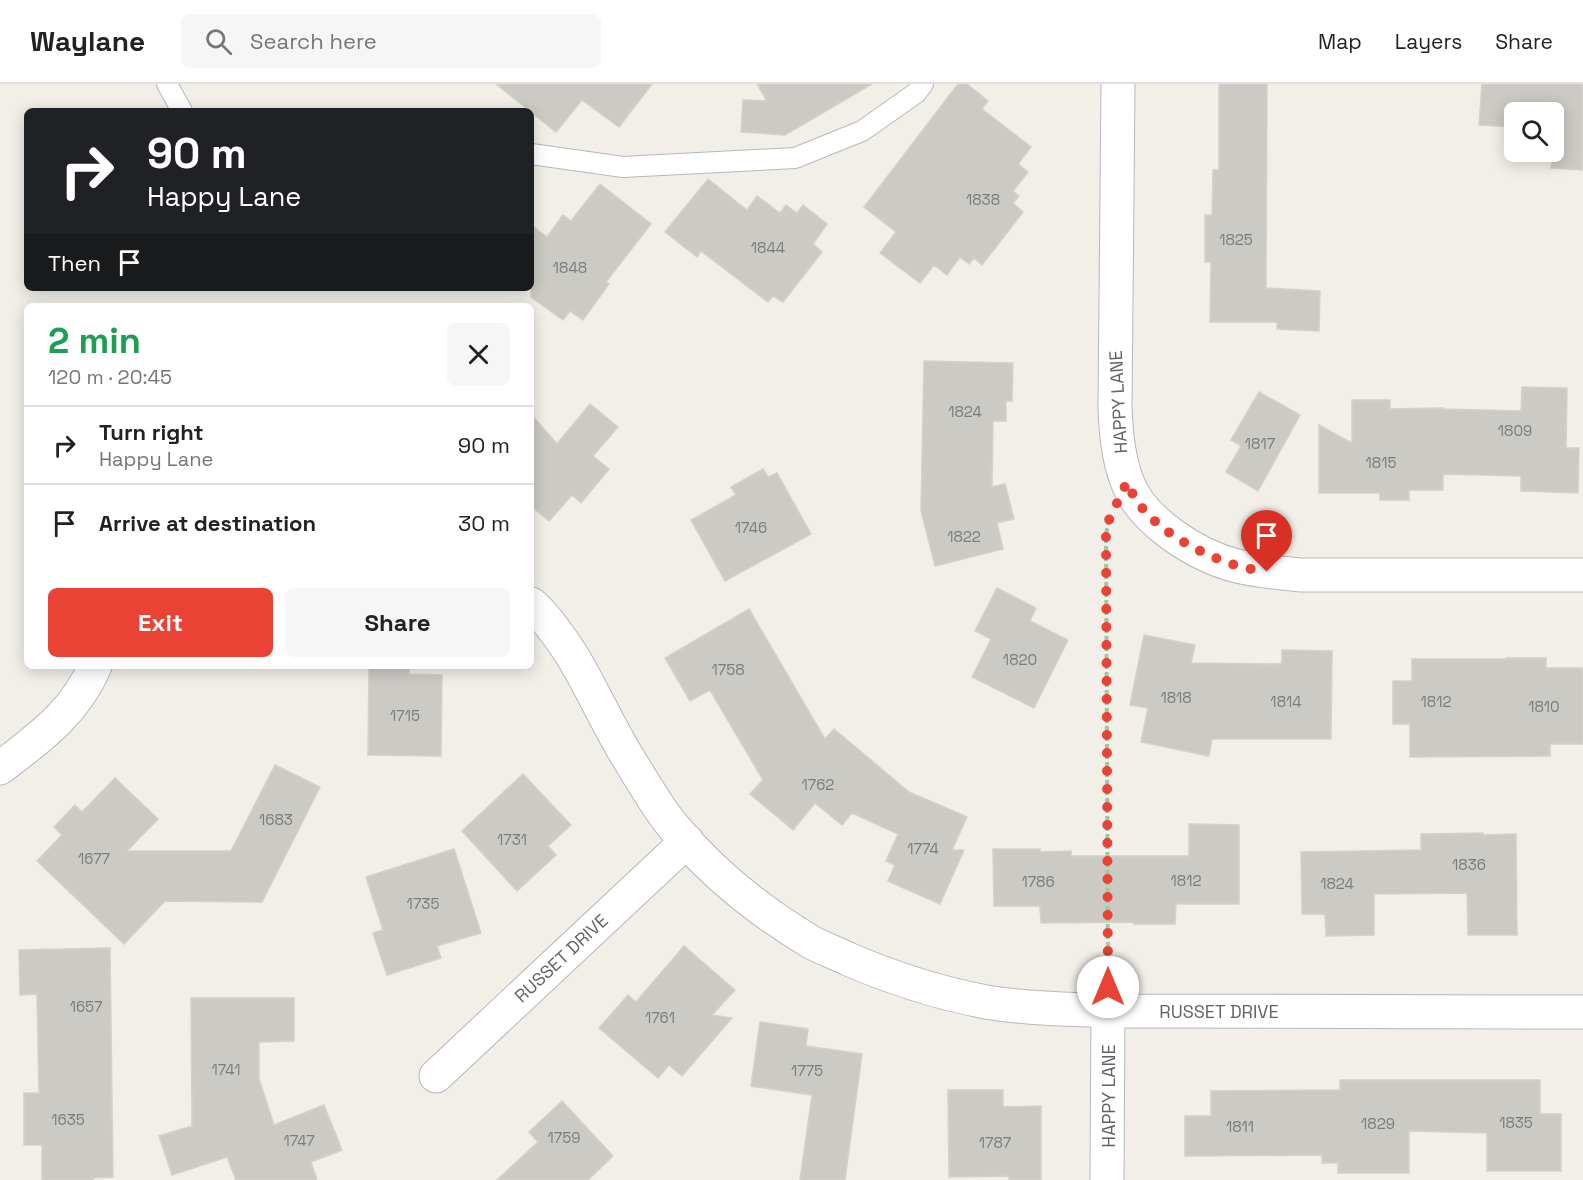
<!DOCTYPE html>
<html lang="en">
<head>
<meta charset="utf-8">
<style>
	body { margin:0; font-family:"Space Grotesk",sans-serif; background:#f6f6f6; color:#222; height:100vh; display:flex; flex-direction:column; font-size:22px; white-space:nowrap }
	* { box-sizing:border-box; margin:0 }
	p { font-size:20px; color:#767676 }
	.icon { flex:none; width:33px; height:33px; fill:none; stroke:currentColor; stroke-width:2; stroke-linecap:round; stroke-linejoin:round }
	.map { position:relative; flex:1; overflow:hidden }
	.panel { position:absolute; left:24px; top:219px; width:510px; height:366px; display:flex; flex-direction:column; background:#fff; border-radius:9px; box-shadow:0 3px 15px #0003 }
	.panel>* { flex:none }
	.guide { position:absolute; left:24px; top:24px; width:510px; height:183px; border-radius:9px; box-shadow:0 3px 15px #0003; background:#202124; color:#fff; overflow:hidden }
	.tools { position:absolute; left:1504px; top:18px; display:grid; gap:12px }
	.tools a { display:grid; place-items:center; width:60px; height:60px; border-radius:9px; background:#fff; box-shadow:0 3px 15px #0003; font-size:30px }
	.pin { position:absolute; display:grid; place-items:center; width:51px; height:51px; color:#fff; margin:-62px -26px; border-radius:50% 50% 50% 0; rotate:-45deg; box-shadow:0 0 6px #0007 }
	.pin .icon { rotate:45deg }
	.me { position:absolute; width:66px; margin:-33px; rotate:0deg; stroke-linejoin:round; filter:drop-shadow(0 0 4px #0008) }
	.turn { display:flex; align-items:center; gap:21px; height:126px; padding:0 24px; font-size:27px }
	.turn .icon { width:78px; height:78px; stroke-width:2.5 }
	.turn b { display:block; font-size:42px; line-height:51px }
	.then { display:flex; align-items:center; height:57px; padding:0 24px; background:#0003; gap:12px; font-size:22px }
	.round { display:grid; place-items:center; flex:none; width:63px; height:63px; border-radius:9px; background:#f6f6f6 }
	.headline { display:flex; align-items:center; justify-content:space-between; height:102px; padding:0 24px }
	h1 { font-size:36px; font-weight:700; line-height:45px; color:#1e9e55 }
	.cta { display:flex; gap:12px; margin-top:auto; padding:12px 24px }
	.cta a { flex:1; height:69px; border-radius:9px; background:#ea4335; color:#fff; font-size:24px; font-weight:700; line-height:69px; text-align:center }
	.cta a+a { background:#f6f6f6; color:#222 }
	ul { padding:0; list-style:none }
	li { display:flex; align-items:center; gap:18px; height:78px; padding:0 24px; border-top:2px solid #e0e0e0 }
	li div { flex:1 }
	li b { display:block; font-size:22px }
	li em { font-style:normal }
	header { display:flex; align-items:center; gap:36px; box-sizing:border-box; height:84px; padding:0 30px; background:#fff; border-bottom:2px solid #e0e0e0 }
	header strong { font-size:28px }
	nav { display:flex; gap:33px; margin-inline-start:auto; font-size:21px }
	.search { width:420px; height:54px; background:#f6f6f6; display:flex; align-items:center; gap:15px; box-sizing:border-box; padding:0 21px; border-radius:9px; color:#767676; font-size:22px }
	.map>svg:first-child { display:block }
	.building { fill:#cccac5; stroke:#d6d1c6; stroke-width:1.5 }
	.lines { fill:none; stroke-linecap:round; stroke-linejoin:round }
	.lane-casing { stroke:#b5b8bc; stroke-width:22 }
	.street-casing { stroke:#b5b8bc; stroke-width:35 }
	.path { stroke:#9cc7a9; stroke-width:4; stroke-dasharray:6 3; stroke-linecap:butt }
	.lane { stroke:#fff; stroke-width:20 }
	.street { stroke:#fff; stroke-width:33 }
	.route { stroke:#ea4335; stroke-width:10; stroke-dasharray:0 18 }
	.labels { text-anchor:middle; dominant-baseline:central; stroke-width:4.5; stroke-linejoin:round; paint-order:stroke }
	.number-label { font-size:15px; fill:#7a7d7f }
	.street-label { font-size:18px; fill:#5f6368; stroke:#fff }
</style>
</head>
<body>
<header>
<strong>Waylane</strong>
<div class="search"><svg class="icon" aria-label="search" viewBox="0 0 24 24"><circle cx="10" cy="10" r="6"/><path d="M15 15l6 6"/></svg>Search here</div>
<nav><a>Map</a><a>Layers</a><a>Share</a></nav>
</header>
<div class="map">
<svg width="1583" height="1096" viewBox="0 0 1583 1096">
	<rect width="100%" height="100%" fill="#f1efe8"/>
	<g class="building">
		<polygon points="496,0 652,0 619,43 582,16 556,48"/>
		<polygon points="757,0 872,0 785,51 741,48 743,16 767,17"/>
		<polygon points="958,0 967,0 988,17 982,25 1031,63 1018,80 1028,88 1013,107 1019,112 1013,119 1023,128 982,181 974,174 969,180 960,173 947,191 934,181 920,199 880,169 896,148 864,123"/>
		<polygon points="1219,0 1267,0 1266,204 1320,207 1319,247 1277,245 1277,238 1210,238 1211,178 1205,178 1205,131 1212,131 1213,86 1219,86"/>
		<polygon points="1482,0 1583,0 1582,86 1551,84 1553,68 1554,68 1554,28 1515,28 1515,43 1479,41"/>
		<polygon points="708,95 747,126 757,112 780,129 786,121 797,129 803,121 827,140 813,160 822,168 783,218 773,212 768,218 701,167 697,173 665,148"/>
		<polygon points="600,100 651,140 606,198 609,200 583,236 570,227 563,236 531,213 531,141 547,153 563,131 571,137"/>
		<polygon points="924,277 1013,279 1012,317 1006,317 1006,337 993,337 992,403 1005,400 1014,435 997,439 1003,465 935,482 921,427"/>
		<polygon points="1522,303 1567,304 1566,364 1579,364 1578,409 1521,407 1521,392 1443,390 1443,406 1409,406 1409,416 1380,416 1380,409 1319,409 1319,341 1352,359 1352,316 1390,316 1390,325 1443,324 1443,325 1521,327"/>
		<polygon points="1259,308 1300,331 1258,407 1226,388 1241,362 1231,356"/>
		<polygon points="590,320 618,343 593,372 609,385 581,419 572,411 549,437 531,422 531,330 557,360"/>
		<polygon points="763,385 768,393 777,389 811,450 725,497 691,436 736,411 731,403"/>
		<polygon points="997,504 1036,524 1030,537 1068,556 1034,624 972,593 991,555 975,547"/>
		<polygon points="749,525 825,655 834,645 909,708 967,733 952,766 964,766 940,820 888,797 895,781 886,777 898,750 852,729 842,741 815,719 793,746 750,710 763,696 710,606 690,617 665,574"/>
		<polygon points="1144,551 1195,561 1191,579 1282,580 1282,566 1332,567 1331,655 1212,655 1209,672 1141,658 1148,624 1130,621"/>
		<polygon points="1506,574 1546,574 1546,584 1583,584 1583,660 1550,660 1550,672 1410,673 1410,640 1393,640 1393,597 1412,597 1412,575 1506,575"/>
		<polygon points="369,582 409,582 409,590 442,591 441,672 368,671"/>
		<polygon points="275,681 320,703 262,818 165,817 124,860 37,777 62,751 54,743 75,721 82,728 115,694 158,735 127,767 231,767"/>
		<polygon points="523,690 571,741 548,762 556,771 517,807 462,747"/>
		<polygon points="1189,740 1239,741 1239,820 1176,820 1175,840 1134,840 1134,838 1041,839 1040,822 994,822 993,765 1040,765 1040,768 1071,767 1071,772 1189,772"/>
		<polygon points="1483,749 1483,751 1516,750 1517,851 1468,851 1467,809 1374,810 1374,851 1326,852 1325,830 1302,830 1301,768 1421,766 1421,750"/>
		<polygon points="454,765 481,849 437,862 441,874 387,891 373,849 383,846 366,793"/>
		<polygon points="684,862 735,906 712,931 732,934 682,992 669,981 658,994 599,944 628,911 636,918"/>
		<polygon points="110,864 113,1093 93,1094 93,1096 42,1096 42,1061 24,1061 24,1009 39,1009 37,910 20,911 19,866"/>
		<polygon points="191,914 294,914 294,957 259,958 259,995 274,1041 324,1021 342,1066 311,1078 317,1096 236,1096 227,1073 172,1091 159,1052 192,1042"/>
		<polygon points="760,938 808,945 806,962 862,970 845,1096 800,1096 812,1011 751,1002"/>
		<polygon points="1340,996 1540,996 1540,1030 1561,1030 1561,1087 1487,1087 1487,1049 1409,1047 1409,1089 1338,1089 1338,1079 1322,1079 1322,1071 1185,1072 1185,1032 1211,1032 1211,1007 1340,1006"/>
		<polygon points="948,1006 1003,1006 1003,1023 1041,1022 1041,1096 1009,1096 1009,1092 949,1093"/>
		<polygon points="562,1017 613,1072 588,1096 497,1096 538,1058 529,1048"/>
	</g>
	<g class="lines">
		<defs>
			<g id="lane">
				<polyline points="167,0 182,27"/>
				<polyline points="531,70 623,83 795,74 862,47 916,9 923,0"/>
			</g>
			<g id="street">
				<path d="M1118,0L1115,324C1116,349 1118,374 1127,397C1141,437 1197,472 1237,482C1258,487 1280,489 1301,491H1583"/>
				<path d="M531,520C541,528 550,540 558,551C587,590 604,636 630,677C643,698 656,721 672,741C710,787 759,827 811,858C822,864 836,869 848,875C892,894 939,909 986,918C1027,925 1068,925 1108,927L1583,928"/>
				<path d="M0,684C39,654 75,629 95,582"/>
				<polyline points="436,992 687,757"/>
				<polyline points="1107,1096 1108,927"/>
			</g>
		</defs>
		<use href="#lane" class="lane-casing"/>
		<use href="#street" class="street-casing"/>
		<polyline class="path" points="1108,891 1106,450 1109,436"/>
		<use href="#lane" class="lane"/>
		<use href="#street" class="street"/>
	</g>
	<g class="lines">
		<path class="route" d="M1108,903L1106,450L1108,438L1127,398C1129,403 1132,409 1135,414C1155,446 1200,470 1235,481C1245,484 1256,486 1267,488"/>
	</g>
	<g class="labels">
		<g class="number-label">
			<text x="983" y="115">1838</text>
			<text x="1236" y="155">1825</text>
			<text x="768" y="163">1844</text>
			<text x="570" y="183">1848</text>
			<text x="965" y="327">1824</text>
			<text x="1515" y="346">1809</text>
			<text x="1260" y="359">1817</text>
			<text x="1381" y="378">1815</text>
			<text x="751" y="443">1746</text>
			<text x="964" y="452">1822</text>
			<text x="1020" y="575">1820</text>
			<text x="728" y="585">1758</text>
			<text x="1176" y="613">1818</text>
			<text x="1286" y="617">1814</text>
			<text x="1436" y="617">1812</text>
			<text x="1544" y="622">1810</text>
			<text x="405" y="631">1715</text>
			<text x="818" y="700">1762</text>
			<text x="276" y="735">1683</text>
			<text x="512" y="755">1731</text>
			<text x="923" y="764">1774</text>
			<text x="94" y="774">1677</text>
			<text x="1469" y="780">1836</text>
			<text x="1186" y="796">1812</text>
			<text x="1038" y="797">1786</text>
			<text x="1337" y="799">1824</text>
			<text x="423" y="819">1735</text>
			<text x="86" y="922">1657</text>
			<text x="660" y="933">1761</text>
			<text x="226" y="985">1741</text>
			<text x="807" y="986">1775</text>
			<text x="68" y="1035">1635</text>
			<text x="1516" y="1038">1835</text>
			<text x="1378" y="1039">1829</text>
			<text x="1240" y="1042">1811</text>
			<text x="564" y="1053">1759</text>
			<text x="299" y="1056">1747</text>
			<text x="995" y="1058">1787</text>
		</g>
		<g class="street-label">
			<text transform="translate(1118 318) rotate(-93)">HAPPY LANE</text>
			<text transform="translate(561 874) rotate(-43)">RUSSET DRIVE</text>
			<text x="1219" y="927">RUSSET DRIVE</text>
			<text transform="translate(1108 1012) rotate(-90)">HAPPY LANE</text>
		</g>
	</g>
</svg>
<div class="tools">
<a><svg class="icon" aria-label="search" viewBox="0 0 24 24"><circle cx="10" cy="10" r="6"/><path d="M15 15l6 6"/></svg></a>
</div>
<div class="pin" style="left:1267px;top:488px;background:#d93025"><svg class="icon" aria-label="arrive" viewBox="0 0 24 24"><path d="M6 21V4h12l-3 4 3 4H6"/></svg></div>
<svg class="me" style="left:1108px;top:903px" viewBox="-20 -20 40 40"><circle r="19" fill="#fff"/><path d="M0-13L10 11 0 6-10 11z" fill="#ea4335"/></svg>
<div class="guide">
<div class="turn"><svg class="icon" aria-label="right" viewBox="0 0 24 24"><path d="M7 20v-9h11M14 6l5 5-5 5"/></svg><div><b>90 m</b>Happy Lane</div></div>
<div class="then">Then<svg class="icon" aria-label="arrive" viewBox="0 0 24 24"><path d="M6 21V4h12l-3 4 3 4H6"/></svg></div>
</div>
<section class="panel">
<div class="headline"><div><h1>2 min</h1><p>120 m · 20:45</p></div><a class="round"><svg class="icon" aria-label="close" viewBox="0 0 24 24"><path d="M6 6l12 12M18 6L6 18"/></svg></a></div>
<ul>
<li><svg class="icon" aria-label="right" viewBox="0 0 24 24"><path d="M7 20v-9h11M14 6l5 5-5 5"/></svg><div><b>Turn right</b><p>Happy Lane</p></div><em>90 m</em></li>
<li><svg class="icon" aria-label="arrive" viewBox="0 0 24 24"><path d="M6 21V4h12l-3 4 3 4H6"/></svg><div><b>Arrive at destination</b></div><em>30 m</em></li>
</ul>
<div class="cta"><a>Exit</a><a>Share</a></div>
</section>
</div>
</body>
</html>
